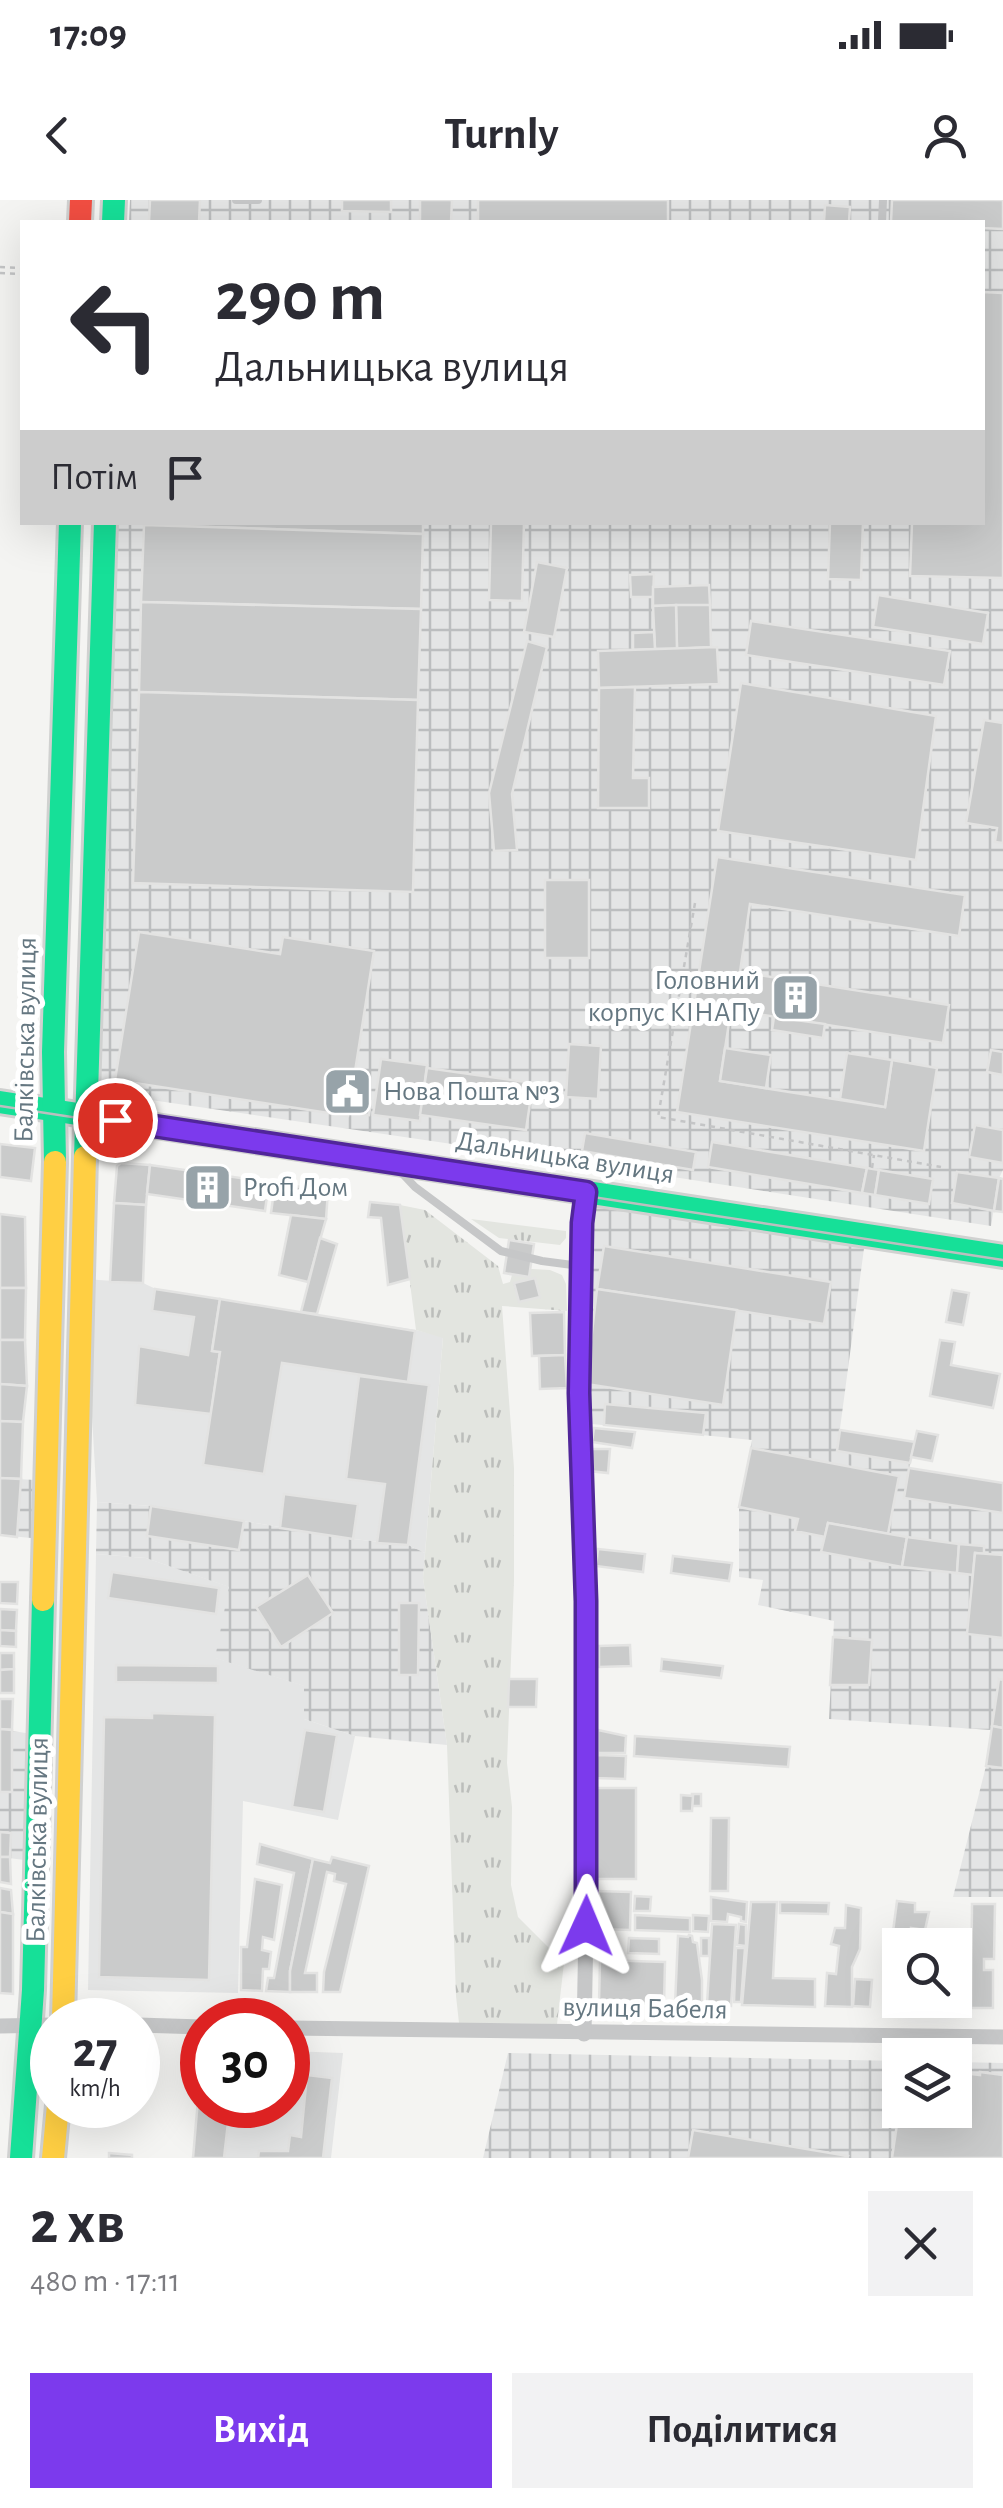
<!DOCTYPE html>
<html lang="uk">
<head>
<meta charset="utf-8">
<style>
	body { margin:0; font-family:"Alegreya Sans",sans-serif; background:#f2f2f3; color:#2b2b33; height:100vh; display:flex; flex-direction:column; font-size:38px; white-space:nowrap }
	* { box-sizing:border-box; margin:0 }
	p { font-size:32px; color:#7c7c81 }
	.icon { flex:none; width:55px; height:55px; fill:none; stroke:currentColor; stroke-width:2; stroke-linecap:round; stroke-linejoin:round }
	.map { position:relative; height:1958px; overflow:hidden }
	.side { display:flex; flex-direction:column; background:#fff; flex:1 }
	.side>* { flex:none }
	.guide { position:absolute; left:20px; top:20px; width:965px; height:305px; border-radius:0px; box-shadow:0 10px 40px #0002; background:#fff; color:#2b2b33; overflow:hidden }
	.controls { position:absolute; left:882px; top:1728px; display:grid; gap:20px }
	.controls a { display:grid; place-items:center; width:90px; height:90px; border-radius:0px; background:#fff; box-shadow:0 10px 40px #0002; font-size:50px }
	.speed { position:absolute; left:30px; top:1798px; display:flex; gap:20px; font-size:50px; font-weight:700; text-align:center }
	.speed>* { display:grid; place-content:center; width:130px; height:130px; border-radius:50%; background:#fff; box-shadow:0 10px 40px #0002; line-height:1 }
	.speed small { font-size:25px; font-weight:400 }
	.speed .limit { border:15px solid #d22; background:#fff; color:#111 }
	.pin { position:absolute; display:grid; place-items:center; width:85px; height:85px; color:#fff; margin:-42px; border:5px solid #fff; border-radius:50%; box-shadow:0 2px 10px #0007 }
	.me { position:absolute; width:110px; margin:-55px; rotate:1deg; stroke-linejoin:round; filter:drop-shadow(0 0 8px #0008) }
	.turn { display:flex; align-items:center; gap:35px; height:210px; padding:0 30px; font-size:45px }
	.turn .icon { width:130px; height:130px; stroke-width:2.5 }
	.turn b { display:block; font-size:70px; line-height:85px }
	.then { display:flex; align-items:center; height:95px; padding:0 30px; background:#0003; gap:20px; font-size:38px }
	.round { display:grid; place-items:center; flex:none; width:105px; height:105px; border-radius:0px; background:#f2f2f3 }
	.headline { display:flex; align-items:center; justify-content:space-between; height:170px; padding:0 30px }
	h1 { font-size:60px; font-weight:700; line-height:75px }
	.button { display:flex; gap:20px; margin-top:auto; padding:20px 30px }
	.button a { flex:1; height:115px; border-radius:0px; background:#7c3aed; color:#fff; font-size:40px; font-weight:700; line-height:115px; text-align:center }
	.button a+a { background:#f2f2f3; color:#2b2b33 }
	.status { display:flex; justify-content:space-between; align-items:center; height:70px; padding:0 50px; background:#fff; direction:ltr }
	.status svg { height:28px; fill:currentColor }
	header { display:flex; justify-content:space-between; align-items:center; height:130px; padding:0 30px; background:#fff; font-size:45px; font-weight:700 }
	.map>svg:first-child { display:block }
	.built { fill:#e4e5e5 }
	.industrial { fill:url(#industrial-grid) }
	.grass { fill:url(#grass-tufts) }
	.building { fill:#cacbcb; stroke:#e3e3e2; stroke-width:2.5 }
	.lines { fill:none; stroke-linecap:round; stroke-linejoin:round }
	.fast-casing { stroke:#d0d1d0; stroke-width:28 }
	.slow-casing { stroke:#d0d1d0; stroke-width:28 }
	.jam-casing { stroke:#d0d1d0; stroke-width:28 }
	.path { stroke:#c4c5c6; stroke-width:2.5; stroke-dasharray:5 5; stroke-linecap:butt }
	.lane { stroke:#c6c7c8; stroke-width:8 }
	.street { stroke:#c6c7c8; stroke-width:15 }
	.fast { stroke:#16e098; stroke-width:22 }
	.slow { stroke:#ffcf43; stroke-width:22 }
	.jam { stroke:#f24e42; stroke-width:22 }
	.tram { stroke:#bcbebf; stroke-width:2.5 }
	.route-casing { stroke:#51269a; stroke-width:25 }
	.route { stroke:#7c3aed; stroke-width:18 }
	.labels { text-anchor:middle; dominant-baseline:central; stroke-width:10; stroke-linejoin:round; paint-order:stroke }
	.poi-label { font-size:28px; fill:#657781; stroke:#fff; text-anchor:start }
	.street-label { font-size:28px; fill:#657781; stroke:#fff }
</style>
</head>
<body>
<div class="status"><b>17:09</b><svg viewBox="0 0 49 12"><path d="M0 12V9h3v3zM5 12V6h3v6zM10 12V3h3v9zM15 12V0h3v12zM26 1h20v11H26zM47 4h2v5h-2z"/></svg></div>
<header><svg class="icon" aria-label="back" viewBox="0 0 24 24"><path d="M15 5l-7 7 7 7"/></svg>Turnly<svg class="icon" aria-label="person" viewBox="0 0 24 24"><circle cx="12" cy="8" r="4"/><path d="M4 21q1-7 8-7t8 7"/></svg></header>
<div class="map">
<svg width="1003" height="1958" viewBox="0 0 1003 1958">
	<defs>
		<pattern id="industrial-grid" width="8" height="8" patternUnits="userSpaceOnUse" patternTransform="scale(2.5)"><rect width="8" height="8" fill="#e4e5e5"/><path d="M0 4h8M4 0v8" fill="none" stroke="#bcbebf"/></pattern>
		<pattern id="grass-tufts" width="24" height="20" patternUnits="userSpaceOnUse" patternTransform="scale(2.5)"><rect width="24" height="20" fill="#e3e5e0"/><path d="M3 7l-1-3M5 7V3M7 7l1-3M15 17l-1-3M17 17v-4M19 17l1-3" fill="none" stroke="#bcbebb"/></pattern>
	</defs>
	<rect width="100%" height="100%" fill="#f4f4f2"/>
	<g class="built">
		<polygon points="84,1079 143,1083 158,1090 416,1130 443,1137 425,1353 408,1345 353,1339 151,1306 97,1302"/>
		<polygon points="96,1354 146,1358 230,1387 216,1458 305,1486 304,1519 355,1536 338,1620 243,1601 238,1793 88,1790"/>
		<polygon points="202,1848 202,1905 288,1905 288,1851 343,1853 331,1958 193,1958"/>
	</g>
	<g class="industrial">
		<polygon points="130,0 1003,0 1003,970 999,978 991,1026 576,962 96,892 118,323 982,322 982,22 129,22"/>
		<polygon points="588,997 865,1041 837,1251 910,1263 904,1298 1003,1313 1003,1697 953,1697 986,1566 991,1530 829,1519 834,1421 758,1405 763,1380 739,1377 739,1307 752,1240 582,1223"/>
		<polygon points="0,1278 35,1280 31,1338 0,1335"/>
		<polygon points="97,1302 151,1306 353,1339 408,1345 425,1353 423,1378 447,1545 355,1536 304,1519 304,1486 215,1458 229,1387 146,1358 96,1354"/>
		<polygon points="0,1529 32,1534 25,1660 0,1657"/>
		<polygon points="508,1853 900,1861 900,1910 955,1910 955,1862 1003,1863 1003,1958 483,1958"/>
	</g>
	<g class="grass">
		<polygon points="400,1005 425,1010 498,1066 503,1084 510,1082 514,1068 550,1070 562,1075 566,1084 567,1111 502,1106 514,1268 514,1381 507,1563 512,1607 511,1685 518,1717 564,1763 557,1824 459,1823 456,1796 447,1545 423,1378 443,1138 416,1130"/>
		<polygon points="471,1019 566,1031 566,1038 560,1045 499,1038"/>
	</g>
	<g class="building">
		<polygon points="150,0 200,0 199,22 149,22"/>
		<polygon points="342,0 391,0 391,12 342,11"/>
		<polygon points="420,0 452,0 451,22 420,22"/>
		<rect x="478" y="0" width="190" height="22"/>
		<polygon points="892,0 1003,0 1003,29 982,28 982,22 891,22"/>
		<polygon points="825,5 850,7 849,22 824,22"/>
		<polygon points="982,92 1003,93 1003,378 910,376 912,322 982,322"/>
		<polygon points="144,322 423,322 423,334 144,325"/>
		<polygon points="491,322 524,322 522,401 489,400"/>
		<polygon points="830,322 863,322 861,380 828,379"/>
		<polygon points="144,325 423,334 421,409 141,402"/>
		<polygon points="537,362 567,368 554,437 524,432"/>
		<polygon points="654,374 653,397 631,397 630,375"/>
		<polygon points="709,385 710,405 653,406 653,387"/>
		<polygon points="878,395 988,413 983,444 873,427"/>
		<polygon points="141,402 421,409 418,500 139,492"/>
		<polygon points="676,405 710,405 711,447 677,449"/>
		<polygon points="676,405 677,449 655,449 653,406"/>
		<polygon points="751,421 950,451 944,485 746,455"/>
		<polygon points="654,432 655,449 633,450 633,433"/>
		<polygon points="527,441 547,447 512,594 517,650 494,651 489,593"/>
		<polygon points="717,447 719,484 599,488 598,451"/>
		<polygon points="741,483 936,516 916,660 718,631"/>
		<polygon points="635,487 633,578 649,578 649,608 598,608 599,488"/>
		<polygon points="139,492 418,500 413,692 133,683"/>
		<polygon points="984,520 1003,523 1003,643 995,642 997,628 966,623"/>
		<polygon points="717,657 965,695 959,736 750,704 740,772 949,805 943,843 731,810 720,881 885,907 892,860 937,868 924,951 677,912"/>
		<rect x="545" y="680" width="44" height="78"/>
		<polygon points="139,732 280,754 283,737 374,751 348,916 115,880"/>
		<polygon points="774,817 825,824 823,838 772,830"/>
		<polygon points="569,844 601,846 598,899 566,897"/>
		<polygon points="725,848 771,855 766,888 720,881"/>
		<polygon points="991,850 1003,852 1003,875 987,872"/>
		<polygon points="847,853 892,860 885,907 840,899"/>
		<polygon points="381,859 427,865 420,921 373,915"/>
		<polygon points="427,868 533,883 526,930 420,915"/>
		<polygon points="361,900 371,901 369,915 360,914"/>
		<polygon points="975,925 1003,930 1003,963 969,957"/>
		<polygon points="585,933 696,952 693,970 582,951"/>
		<polygon points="712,942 867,968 862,993 708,967"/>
		<polygon points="0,944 35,948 31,981 0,977"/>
		<polygon points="121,963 150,965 146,1005 114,1003 117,966"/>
		<polygon points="150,965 269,982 265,1011 147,994"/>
		<polygon points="867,968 879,970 875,995 862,993"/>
		<polygon points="879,970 933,979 929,1004 875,995"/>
		<polygon points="957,972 999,978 994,1011 952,1003"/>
		<polygon points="999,978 1003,979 1003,1012 994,1011"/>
		<polygon points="275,983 328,991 326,1019 271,1013"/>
		<polygon points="370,1002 400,1005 410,1079 388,1085 381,1018 368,1017"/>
		<polygon points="114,1003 146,1005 143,1083 110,1082"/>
		<polygon points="0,1014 25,1017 26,1088 0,1088"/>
		<polygon points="291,1015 326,1019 308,1082 279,1075"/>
		<polygon points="320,1038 337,1044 317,1114 301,1112"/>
		<polygon points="509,1040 534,1044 529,1077 504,1073"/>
		<polygon points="604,1046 831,1082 824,1124 597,1089"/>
		<polygon points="535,1078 540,1097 519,1102 514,1083"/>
		<polygon points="0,1088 26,1088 25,1140 0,1140"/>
		<polygon points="155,1089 220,1099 212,1151 220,1152 211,1214 135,1205 139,1146 188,1155 194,1117 152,1111"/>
		<polygon points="597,1089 737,1110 723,1205 586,1184"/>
		<polygon points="952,1090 969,1093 963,1125 946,1122"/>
		<polygon points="220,1099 415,1131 408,1182 282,1163 264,1274 203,1265 220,1152 212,1151"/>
		<polygon points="564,1112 565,1155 532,1156 530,1113"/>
		<polygon points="0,1140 25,1140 27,1186 0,1184"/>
		<polygon points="940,1140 955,1142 951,1165 1000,1174 993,1208 930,1196"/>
		<polygon points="565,1155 567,1188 540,1189 539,1156"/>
		<polygon points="359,1176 429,1185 408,1345 377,1343 385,1284 346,1279"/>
		<polygon points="0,1184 27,1186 23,1222 0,1221"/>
		<polygon points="605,1204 706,1213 703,1235 604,1225"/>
		<polygon points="0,1221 23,1222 21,1279 0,1278"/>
		<polygon points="594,1228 635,1232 632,1248 592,1242"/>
		<polygon points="840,1230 915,1242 910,1263 837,1251"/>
		<polygon points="917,1231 938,1235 932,1261 911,1257"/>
		<polygon points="751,1248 899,1276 888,1334 828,1323 825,1337 795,1331 798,1319 739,1307"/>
		<polygon points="589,1249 610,1249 608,1273 589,1271"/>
		<polygon points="909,1268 1003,1283 1003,1313 904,1298"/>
		<polygon points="0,1278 21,1279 17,1337 0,1335"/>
		<polygon points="284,1294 358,1304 353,1339 280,1328"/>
		<polygon points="151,1306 244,1321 239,1350 147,1336"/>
		<polygon points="828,1323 907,1337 902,1367 821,1352"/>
		<polygon points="907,1337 959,1344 957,1373 902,1367"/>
		<polygon points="959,1344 984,1346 984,1354 975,1353 973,1375 957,1373"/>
		<polygon points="598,1349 645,1354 643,1372 596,1366"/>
		<polygon points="975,1353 1003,1355 1003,1438 967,1434"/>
		<polygon points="673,1356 732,1363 729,1381 671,1373"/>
		<polygon points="112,1372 219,1388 216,1414 108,1398"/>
		<polygon points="308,1375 333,1413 281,1447 256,1407"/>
		<polygon points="0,1382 18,1382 17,1404 0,1403"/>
		<polygon points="399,1403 419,1403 418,1475 399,1475"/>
		<polygon points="0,1409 17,1410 16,1431 0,1430"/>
		<polygon points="0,1430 16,1431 16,1447 0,1446"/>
		<polygon points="833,1437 872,1440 869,1485 830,1485"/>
		<polygon points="630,1445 631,1466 599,1467 599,1446"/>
		<polygon points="0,1453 14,1453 14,1469 0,1470"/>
		<polygon points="662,1459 723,1466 721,1478 661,1471"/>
		<polygon points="116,1465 218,1466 218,1483 116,1482"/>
		<polygon points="14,1469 14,1493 0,1493 0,1470"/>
		<polygon points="509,1479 537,1479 536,1507 508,1507"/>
		<polygon points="999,1479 1003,1480 1003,1528 992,1526"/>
		<polygon points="0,1499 13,1499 12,1530 0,1529"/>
		<polygon points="152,1513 215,1515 209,1780 99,1777 104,1517 152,1518"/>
		<polygon points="992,1526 1003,1528 1003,1568 986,1566"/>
		<polygon points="0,1529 12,1530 12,1592 0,1592"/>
		<polygon points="305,1530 337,1535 324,1612 292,1607"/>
		<polygon points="598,1530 626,1536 625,1553 598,1553"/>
		<polygon points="635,1536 790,1547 788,1567 634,1556"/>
		<polygon points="597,1555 626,1556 625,1579 596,1578"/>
		<rect x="597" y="1588" width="39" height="91"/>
		<rect x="692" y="1594" width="9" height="12"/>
		<polygon points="681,1595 693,1596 692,1611 681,1611"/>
		<polygon points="711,1618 729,1618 728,1691 710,1691"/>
		<polygon points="0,1632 11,1633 10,1657 0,1657"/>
		<polygon points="260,1644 313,1659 290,1771 290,1792 266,1791 268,1778 274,1778 294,1673 257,1664"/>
		<polygon points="0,1657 10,1657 11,1684 0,1682"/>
		<polygon points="332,1657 369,1666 340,1792 323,1792 324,1772 346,1684 334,1681 335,1674 327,1672 305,1773 317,1773 317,1792 290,1792 290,1771 313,1659 330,1663"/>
		<polygon points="255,1679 282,1685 274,1740 263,1737 262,1750 271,1752 269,1769 263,1769 262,1791 241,1790 241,1747 247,1747"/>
		<polygon points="0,1688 11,1690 13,1714 0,1712"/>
		<polygon points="597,1691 631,1692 630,1730 596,1729"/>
		<polygon points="635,1696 651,1697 650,1711 634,1711"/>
		<polygon points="711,1697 747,1702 746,1722 741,1721 741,1717 728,1714 727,1722 711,1721"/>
		<polygon points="897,1701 915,1703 915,1712 929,1712 925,1730 911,1728 911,1745 900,1745 898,1803 884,1801"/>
		<polygon points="751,1702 777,1702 773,1778 815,1779 815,1807 742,1805"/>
		<polygon points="780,1702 829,1703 828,1714 780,1713"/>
		<polygon points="972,1704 995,1704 994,1759 984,1759 984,1770 993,1770 993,1808 971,1808"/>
		<polygon points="846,1705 861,1708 860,1749 852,1767 852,1807 825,1806 827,1773 836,1774 839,1746 831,1744 835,1728 845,1728"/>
		<polygon points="0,1712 13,1714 13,1794 0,1793"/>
		<polygon points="635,1715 690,1718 690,1732 635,1730"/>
		<polygon points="693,1715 709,1716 708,1732 693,1731"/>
		<polygon points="712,1724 736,1725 731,1806 707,1804"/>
		<polygon points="739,1724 746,1725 746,1746 737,1745"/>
		<polygon points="689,1735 692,1736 693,1742 697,1743 702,1780 702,1805 675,1805 678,1736 688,1737"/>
		<polygon points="629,1738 659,1739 659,1754 628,1753"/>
		<rect x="701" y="1738" width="8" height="18"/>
		<polygon points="736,1748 745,1748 741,1802 734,1802"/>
		<polygon points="600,1760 665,1762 664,1804 599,1803"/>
		<polygon points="855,1779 872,1780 870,1807 853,1806"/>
		<polygon points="902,1800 935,1800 935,1808 902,1805"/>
		<polygon points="288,1861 292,1861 290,1898 288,1898"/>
		<polygon points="202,1863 202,1905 230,1905 224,1958 193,1958 201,1864"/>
		<polygon points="955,1872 980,1875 980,1872 1003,1875 1003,1958 892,1958 900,1904 900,1910 955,1910"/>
		<polygon points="307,1875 332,1878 323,1958 258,1958 259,1951 288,1951 290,1935 301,1937"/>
		<polygon points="693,1930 848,1956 847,1958 688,1958"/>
		<polygon points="109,1953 132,1955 132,1958 109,1958"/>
	</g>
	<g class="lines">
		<defs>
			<g id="fast">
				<polyline points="113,22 114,0"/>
				<polyline points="0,902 1003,1056"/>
				<polyline points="85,957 105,322"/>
				<polyline points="55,962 53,852 70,322"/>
				<polyline points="21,1958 33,1790 43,1400"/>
			</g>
			<g id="slow">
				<polyline points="43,1400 55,962"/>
				<polyline points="63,1820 85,957"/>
				<polyline points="53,1958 58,1905"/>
			</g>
			<polyline id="jam" points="80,22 81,0"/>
		</defs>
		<use href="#fast" class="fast-casing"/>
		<use href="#slow" class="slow-casing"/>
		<use href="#jam" class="jam-casing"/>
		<g class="path">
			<polyline points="0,67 22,68"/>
			<polyline points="0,73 22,74"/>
			<polyline points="695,703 658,917 941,967"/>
			<polyline points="682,786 697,788"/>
			<polyline points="872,968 874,955"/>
		</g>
		<g class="lane">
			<polyline points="236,0 258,0"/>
			<polyline points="882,22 883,0"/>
			<polyline points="399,970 415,987 501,1051 542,1061 580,1066"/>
		</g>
		<g class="street">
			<polyline points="138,1825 202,1827"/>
			<polyline points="0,1826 52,1825"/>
			<polyline points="288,1828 1003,1837"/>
			<polyline points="584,1834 588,1618 586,1401 579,1193 582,1023 587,992"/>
		</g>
		<use href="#fast" class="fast"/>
		<use href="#slow" class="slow"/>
		<use href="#jam" class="jam"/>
		<polyline class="tram" points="0,906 1003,1060"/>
	</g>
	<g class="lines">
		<defs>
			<polyline id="route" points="115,920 586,992 582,1023 579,1193 586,1401 586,1726"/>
		</defs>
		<use href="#route" class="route-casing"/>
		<use href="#route" class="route"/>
	</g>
	<defs>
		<symbol id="building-square" viewBox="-11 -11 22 22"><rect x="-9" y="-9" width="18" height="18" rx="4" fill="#97a3a9" stroke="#fff"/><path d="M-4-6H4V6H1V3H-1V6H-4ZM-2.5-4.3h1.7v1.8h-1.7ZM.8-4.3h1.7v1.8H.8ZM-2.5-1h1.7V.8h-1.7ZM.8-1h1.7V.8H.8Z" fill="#fff"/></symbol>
		<symbol id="civic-square" viewBox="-11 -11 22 22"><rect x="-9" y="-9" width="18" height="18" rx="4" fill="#97a3a9" stroke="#fff"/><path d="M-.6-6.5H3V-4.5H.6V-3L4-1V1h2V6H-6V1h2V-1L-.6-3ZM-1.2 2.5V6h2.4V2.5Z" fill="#fff"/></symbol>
	</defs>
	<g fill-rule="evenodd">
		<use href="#building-square" x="768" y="770" width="55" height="55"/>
		<use href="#civic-square" x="320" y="864" width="55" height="55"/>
		<use href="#building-square" x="180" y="960" width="55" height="55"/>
	</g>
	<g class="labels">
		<g class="poi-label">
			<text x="760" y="781" text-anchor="end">Головний<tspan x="760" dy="32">корпус КІНАПу</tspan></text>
			<text x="383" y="892">Нова Пошта №3</text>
			<text x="243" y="988">Profi Дом</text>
		</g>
		<g class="street-label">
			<text transform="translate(26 840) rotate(-89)">Балківська вулиця</text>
			<text transform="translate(565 958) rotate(9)">Дальницька вулиця</text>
			<text transform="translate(38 1640) rotate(-89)">Балківська вулиця</text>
			<text transform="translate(645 1809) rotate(1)">вулиця Бабеля</text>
		</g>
	</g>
</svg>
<div class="controls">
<a><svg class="icon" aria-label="search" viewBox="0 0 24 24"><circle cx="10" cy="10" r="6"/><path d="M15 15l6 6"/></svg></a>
<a><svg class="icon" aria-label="layers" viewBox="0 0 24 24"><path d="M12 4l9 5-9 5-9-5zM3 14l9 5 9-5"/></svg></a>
</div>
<div class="speed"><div>27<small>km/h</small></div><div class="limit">30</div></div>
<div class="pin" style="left:115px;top:920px;background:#d93025"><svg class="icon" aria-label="arrive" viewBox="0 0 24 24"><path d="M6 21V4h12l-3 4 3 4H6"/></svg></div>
<svg class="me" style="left:586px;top:1726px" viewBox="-20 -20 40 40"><path d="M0-17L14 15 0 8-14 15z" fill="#7c3aed" stroke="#fff" stroke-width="4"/></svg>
<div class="guide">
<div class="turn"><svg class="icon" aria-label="left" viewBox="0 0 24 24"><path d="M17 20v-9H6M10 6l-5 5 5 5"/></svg><div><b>290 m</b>Дальницька вулиця</div></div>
<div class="then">Потім<svg class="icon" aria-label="arrive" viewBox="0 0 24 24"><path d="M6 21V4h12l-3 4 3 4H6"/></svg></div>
</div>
</div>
<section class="side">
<div class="headline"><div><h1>2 хв</h1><p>480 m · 17:11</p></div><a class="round"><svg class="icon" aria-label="close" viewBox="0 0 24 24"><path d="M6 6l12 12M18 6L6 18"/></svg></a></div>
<div class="button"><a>Вихід</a><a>Поділитися</a></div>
</section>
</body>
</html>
